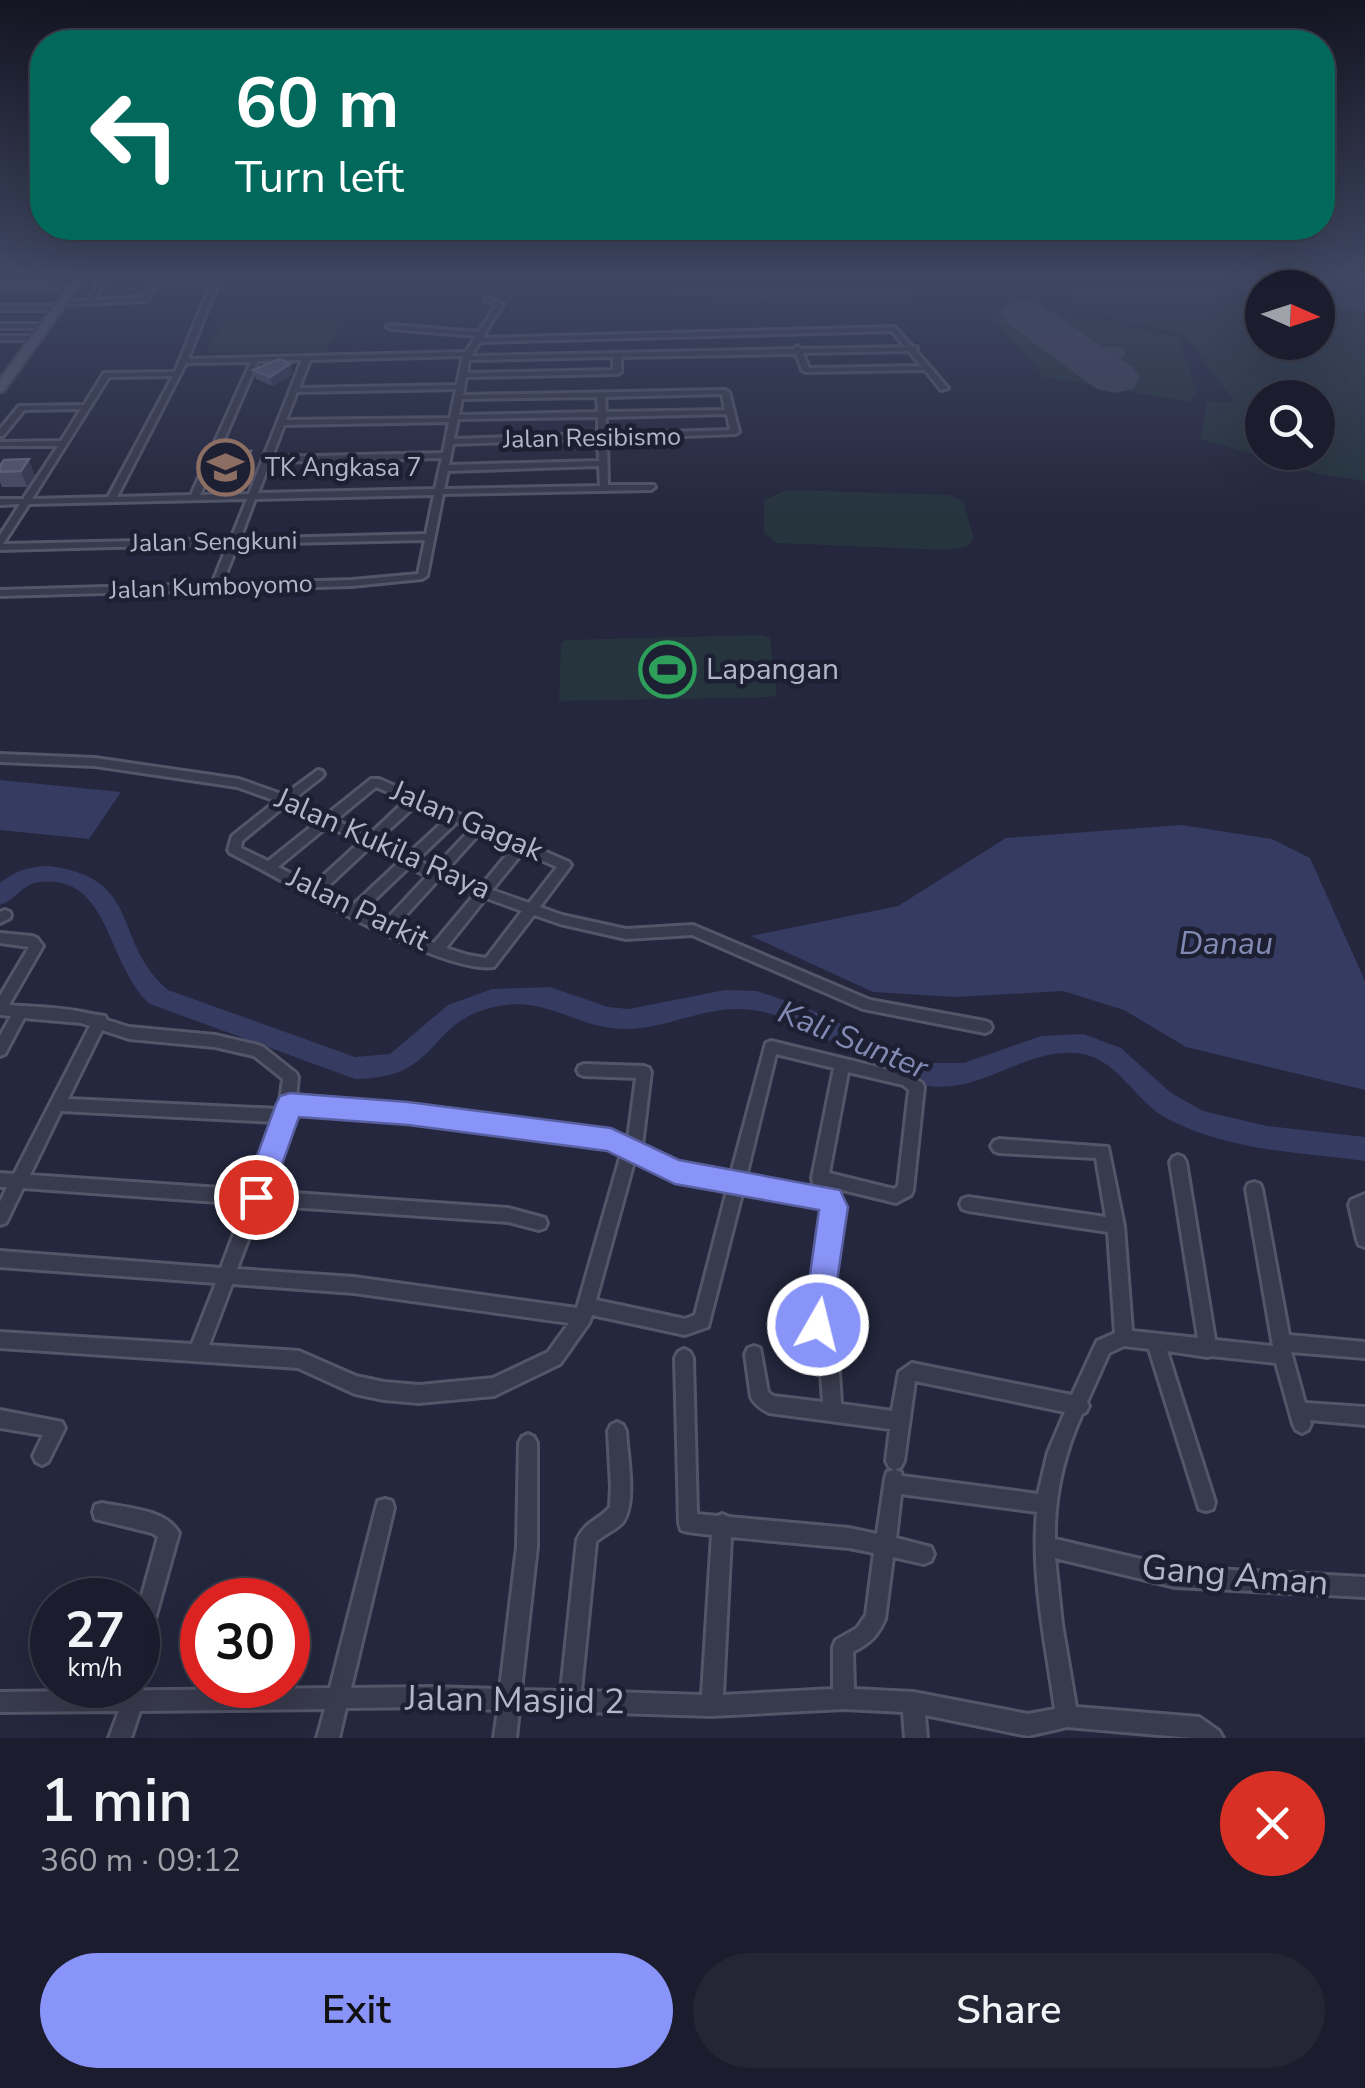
<!DOCTYPE html>
<html lang="en">
<head>
<meta charset="utf-8">
<style>
	body { margin:0; font-family:"Nunito Sans",sans-serif; background:#242636; color:#f1f3f6; height:100vh; display:flex; flex-direction:column; font-size:38px; white-space:nowrap }
	* { box-sizing:border-box; margin:0 }
	p { font-size:32px; color:#a0a2aa }
	.icon { flex:none; width:55px; height:55px; fill:none; stroke:currentColor; stroke-width:2; stroke-linecap:round; stroke-linejoin:round }
	.map { position:relative; height:1738px; overflow:hidden }
	.details { display:flex; flex-direction:column; background:#1b1d2e; flex:1 }
	.details>* { flex:none }
	.hud { position:absolute; left:30px; top:30px; width:1305px; height:210px; border-radius:40px; box-shadow:0 10px 40px #0002,0 0 0 2px #393b4a; background:#00695c; color:#fff; overflow:hidden }
	.needle { width:65px; rotate:93deg }
	.controls { position:absolute; left:1245px; top:270px; display:grid; gap:20px }
	.controls a { display:grid; place-items:center; width:90px; height:90px; border-radius:50%; background:#1b1d2e; box-shadow:0 10px 40px #0002,0 0 0 2px #393b4a; font-size:50px }
	.speed { position:absolute; left:30px; top:1578px; display:flex; gap:20px; font-size:50px; font-weight:700; text-align:center }
	.speed>* { display:grid; place-content:center; width:130px; height:130px; border-radius:50%; background:#1b1d2e; box-shadow:0 10px 40px #0002,0 0 0 2px #393b4a; line-height:1 }
	.speed small { font-size:25px; font-weight:400 }
	.speed .limit { border:15px solid #d22; background:#fff; color:#111 }
	.pin { position:absolute; display:grid; place-items:center; width:85px; height:85px; color:#fff; margin:-42px; border:5px solid #fff; border-radius:50%; box-shadow:0 2px 10px #0007 }
	.me { position:absolute; width:110px; margin:-55px; rotate:8deg; stroke-linejoin:round; filter:drop-shadow(0 0 8px #0008) }
	.turn { display:flex; align-items:center; gap:35px; height:210px; padding:0 40px; font-size:45px }
	.turn .icon { width:130px; height:130px; stroke-width:2.5 }
	.turn b { display:block; font-size:70px; line-height:85px }
	.round { display:grid; place-items:center; flex:none; width:105px; height:105px; border-radius:52px; background:#242636 }
	.head { display:flex; align-items:center; justify-content:space-between; height:170px; padding:0 40px }
	h1 { font-size:60px; font-weight:600; line-height:75px }
	.button { display:flex; gap:20px; margin-top:auto; padding:20px 40px }
	.button a { flex:1; height:115px; border-radius:60px; background:#8994f8; color:#111; font-size:40px; font-weight:600; line-height:115px; text-align:center }
	.button a+a { background:#242636; color:#f1f3f6 }
	.map>svg:first-child { display:block }
	.green { fill:#26343e; fill-rule:evenodd }
	.water { fill:#363b62 }
	.lines { fill:none; stroke-linecap:round; stroke-linejoin:round }
	.river { fill:#363b62; fill-rule:evenodd }
	.taxiway { fill:#3f4258; fill-rule:evenodd }
	.runway { fill:#3f4258; fill-rule:evenodd }
	.minor-casing { stroke:#535568; stroke-width:6 }
	.primary-casing { stroke:#414356; stroke-width:5 }
	.minor { fill:#383a4d; fill-rule:evenodd }
	.primary { fill:#56596d; fill-rule:evenodd }
	.wall { fill:#484b64 }
	.shaded-wall { fill:#353850 }
	.building { fill:#54566f; stroke:#62657d; stroke-width:2.5 }
	.route { fill:#8994f8; stroke:#5960a1; stroke-width:2.5 }
	.labels { text-anchor:middle; dominant-baseline:central; stroke-width:9; stroke-linejoin:round; paint-order:stroke }
	.far-street-label { font-size:25px; fill:#b3b5c8; stroke:#1d1f32 }
	.far-poi-label { font-size:25px; fill:#b3b5c8; stroke:#1d1f32; text-anchor:start }
	.poi-label { font-size:30px; fill:#b3b5c8; stroke:#1d1f32; text-anchor:start }
	.street-label { font-size:30px; fill:#b3b5c8; stroke:#1d1f32 }
	.water-label { font-size:32px; font-style:italic; fill:#828ab4; stroke:#1d1f32 }
	.near-street-label { font-size:35px; fill:#b3b5c8; stroke:#1d1f32 }
</style>
</head>
<body>
<div class="map">
<svg width="1365" height="1738" viewBox="0 0 1365 1738">
	<rect width="100%" height="100%" fill="#24273d"/>
	<g class="green">
		<polygon points="466,275 933,275 905,308 884,312 758,299 596,293"/>
		<path d="M1029,275H1365V481L1318,474L1201,439L1207,402L1234,401L1186,336L1113,318ZM1262,288H1318V342H1262ZM1262,398H1318V452H1262Z"/>
		<polygon points="1025,306 1178,337 1197,393 1190,402 1044,377 986,310"/>
		<polygon points="226,319 341,319 326,352 205,353"/>
		<polygon points="787,490 949,495 963,501 974,539 966,547 946,550 777,543 764,533 764,500"/>
		<polygon points="761,635 770,638 777,695 771,697 559,701 561,643 566,640"/>
	</g>
	<g class="water">
		<polygon points="1152,275 1342,276 1365,282 1365,313 1318,302 1318,288 1262,288 1262,294 1213,281"/>
		<polygon points="0,780 121,792 89,839 0,830"/>
		<polygon points="1181,825 1272,839 1310,858 1365,981 1365,1090 1186,1047 1124,1010 1063,991 957,997 873,992 751,936 898,906 1006,838"/>
	</g>
	<g class="lines">
		<path class="river" d="M49,866C144,878 111,941 168,990L355,1057L390,1054L448,1005L492,989L550,987L608,1007L629,1009L725,990L757,991L807,1008L923,1063H964L1041,1036L1083,1034L1121,1048L1171,1093L1203,1111L1267,1126L1365,1137V1161C1298,1152 1227,1151 1166,1118C1136,1102 1119,1061 1083,1054C1027,1044 980,1097 923,1085C860,1071 807,1012 742,1009C701,1007 664,1030 623,1029C572,1028 542,990 483,1010C425,1030 438,1078 355,1079L150,1004C105,963 111,874 39,882C22,884 15,901 0,905V883C15,871 30,866 49,866Z"/>
		<polygon class="taxiway" points="1118,347 1125,349 1125,357 1078,358 1068,352 1078,346"/>
		<polygon class="runway" points="1024,300 1040,304 1133,367 1140,378 1133,389 1115,393 1097,389 1008,324 1001,314 1008,304"/>
		<defs>
			<g id="minor">
				<path d="M102,275H108L95,300L143,297L156,275H162L160,280L214,277L215,275H221L188,359L466,352L476,336L391,329L387,327L391,325L479,332L496,305L485,300V298L487,297L503,304L482,338L894,327L913,347H917L916,351L948,388L941,390L925,370L806,372L802,370L796,354L621,357V372L617,374L466,377L463,395L725,390L729,392L739,432L735,434L607,439L608,485H654L655,487L651,490L443,494L427,576L422,579L352,586L0,596V590L212,584L228,544L0,550V535L20,504L0,505V499H23L58,446H0V442L61,441L81,409L24,410L3,436H0V429L19,406L84,405L104,373L175,372L212,281L157,284L147,300L145,301L61,305V303L63,302L88,300ZM892,331L905,347L801,349L797,346L794,349L471,356L480,342ZM909,351L921,366L809,368L803,353ZM463,356L457,385L299,388L310,360ZM613,357V370L467,373L469,360ZM302,360L249,494L200,495L258,361ZM251,362L191,495L117,497L186,363ZM173,376L108,497L32,499L109,377ZM456,389L450,418L286,420L297,392ZM722,394L725,410L606,412L605,397ZM597,397L598,412L459,415L462,399ZM727,414L730,430L606,434V417ZM598,417V434L454,439L458,419ZM449,422L443,453L272,457L284,425ZM598,439L599,461L449,465L453,444ZM442,458L435,489L258,493L270,462ZM599,466L600,486L444,489L448,471ZM434,495L426,534L240,539L255,499ZM247,499L231,539L3,544L29,504ZM425,540L418,574L352,580L222,584L238,544Z"/>
				<polygon points="0,284 74,286 77,288 74,290 0,288"/>
				<polygon points="0,306 60,306 63,308 60,310 0,310"/>
				<polygon points="0,324 46,324 50,326 46,328 0,328"/>
				<polygon points="0,336 38,336 42,338 38,340 0,340"/>
				<path d="M0,754L95,758L239,779L284,795L318,770L322,771L324,774L322,777L294,799L326,815L371,779H379L569,862L571,865L569,868L540,907L562,915L626,929L693,925L870,1000L985,1021L990,1023L992,1027L990,1031L985,1033L863,1009L692,935L626,939L560,924L534,915L494,967C441,975 284,880 230,853L228,850L232,836L276,801L237,787L95,766L0,762ZM376,787L406,800L368,836L336,820ZM286,805L318,821L268,861L241,848L242,841ZM416,805L447,818L407,855L377,841ZM457,822L471,829L434,868L417,860ZM328,826L360,842L313,885L278,867ZM480,833L513,847L481,886L444,873ZM370,847L399,862L353,905L324,890ZM523,852L557,867L529,903L492,890ZM409,867L427,876L385,921L363,911ZM438,880L475,894L434,943L396,926ZM486,898L522,911L486,958L468,955L446,948Z"/>
				<polygon points="5,910 10,912 11,915 10,918 0,923 0,912"/>
				<path d="M0,933L32,936L37,938L43,946L9,1005C32,1007 58,1007 82,1012C90,1014 97,1015 105,1016L107,1020L129,1027L215,1035L258,1045L263,1047L296,1073L298,1077L296,1098L579,1128L628,1139L636,1078L584,1076L579,1074L577,1070L579,1066L584,1064L644,1066L649,1068L651,1072L642,1146L677,1165L731,1174L766,1043L771,1041L907,1074L922,1083L924,1087L913,1190L911,1195L896,1203L826,1186L820,1189L814,1187L812,1178L834,1068L776,1054L746,1177L830,1192L836,1194L842,1207L827,1325L824,1331L818,1333L812,1331L809,1325L825,1205L743,1190L708,1327L685,1335L592,1315L589,1323L560,1364L500,1393L494,1396L419,1403L384,1400L355,1394L298,1368L0,1348V1332L192,1344L216,1283L0,1267V1251L221,1268L245,1204L23,1188L6,1223L0,1225V1202L7,1187H0V1173L14,1174L90,1026L81,1023L24,1018L5,1054L0,1056V1036L11,1016L0,1015V996L29,947L0,943ZM102,1030L129,1039L215,1047L254,1056L283,1079L279,1109L68,1099ZM848,1072L903,1085L909,1090L898,1186L894,1189L829,1173ZM61,1111L276,1122L250,1190L30,1175ZM294,1111L579,1140L622,1151L577,1308L354,1277L237,1269L261,1205L508,1222L539,1230L545,1228L547,1223L545,1218L508,1208L266,1191ZM635,1158L675,1178L728,1187L695,1315L685,1319L596,1300ZM232,1284L354,1293L569,1323L548,1352L493,1378L419,1385L384,1382L356,1376L299,1351L209,1345Z"/>
				<path d="M999,1139L1108,1147L1124,1226L1132,1331L1198,1338L1170,1162L1173,1157L1178,1155L1183,1157L1186,1162L1215,1340L1273,1346L1246,1189L1248,1184L1254,1182L1260,1184L1262,1189L1289,1335L1365,1342V1358L1291,1352L1305,1403L1365,1407V1425L1310,1420L1311,1424L1308,1430L1302,1433L1296,1430L1293,1424L1276,1363L1211,1356L1208,1357L1167,1351L1215,1502L1213,1509L1206,1511L1199,1509L1197,1502L1149,1349L1124,1346L1109,1353L1087,1402L1089,1406L1086,1412L1082,1414C1064,1454 1054,1495 1055,1539L1175,1567L1365,1577V1597L1175,1587L1055,1558L1062,1624L1076,1707L1199,1717L1219,1731L1223,1738H1193L1067,1727L1028,1736L925,1715L927,1738H905L903,1712L844,1709L712,1716L519,1710L516,1738H494L498,1710L430,1707L346,1708L339,1738H317L325,1709L140,1711L131,1738H109L119,1711L0,1712V1692L330,1688L376,1508L378,1501L385,1499L392,1501L394,1508L351,1688L430,1687L500,1689L517,1547L519,1443L522,1437L528,1434L534,1437L537,1443V1547L521,1690L561,1691L577,1540C585,1521 598,1521 610,1507L611,1487L608,1431L611,1425L617,1422L623,1425L626,1431C627,1455 637,1501 623,1522C617,1530 604,1534 596,1542L581,1691L702,1695L712,1535L688,1532L681,1530L679,1523L675,1358L678,1352L684,1349L690,1352L693,1358L697,1514L718,1516L722,1514L729,1517L849,1528L877,1534L885,1479L887,1472L894,1470L889,1467L886,1461L890,1429L769,1413C761,1409 755,1405 751,1397L745,1354L748,1348L754,1346L760,1348L768,1392L773,1396L823,1402L820,1356L823,1350L829,1347L835,1350L838,1356L841,1404L892,1411L899,1372L912,1363L1072,1395L1097,1341L1115,1333L1108,1232L968,1211L962,1209L960,1204L962,1199L968,1197L1106,1217L1096,1158L999,1153L994,1151L991,1146L994,1141ZM915,1381L1065,1412L1048,1452L1038,1494L902,1476L901,1472L895,1470L901,1467L904,1461ZM901,1494L1037,1512C1031,1578 1046,1644 1055,1709L1028,1714L913,1692L854,1689L853,1652C870,1643 877,1637 885,1619L893,1557L924,1564L931,1561L934,1554L931,1547L896,1538ZM731,1537L849,1548L874,1553L866,1615L857,1628L836,1640L833,1647V1689L723,1695Z"/>
				<polygon points="1365,1194 1365,1247 1359,1245 1357,1240 1349,1205 1351,1200"/>
				<polygon points="0,1410 62,1422 65,1428 48,1462 42,1465 36,1462 33,1456 43,1435 0,1428"/>
				<path d="M102,1503C126,1508 166,1509 179,1533L148,1644L145,1651L138,1654V1610L158,1537L152,1533L95,1519L93,1512L95,1505Z"/>
			</g>
			<polygon id="primary" points="77,275 87,275 4,391 0,392 0,379"/>
		</defs>
		<use href="#minor" class="minor-casing"/>
		<use href="#primary" class="primary-casing"/>
		<use href="#minor" class="minor"/>
		<use href="#primary" class="primary"/>
	</g>
	<g class="wall">
		<polygon points="253,370 293,374 273,386 256,379"/>
		<polygon points="253,456 244,473 217,473 215,468"/>
		<polygon points="0,466 35,475 27,487 2,487 0,482"/>
	</g>
	<g class="shaded-wall">
		<polygon points="290,364 293,374 273,386 270,377"/>
		<polygon points="251,451 253,456 244,473 242,468"/>
		<polygon points="29,459 35,475 27,487 21,471"/>
	</g>
	<g class="building">
		<polygon points="279,359 290,364 270,377 253,370"/>
		<polygon points="225,451 251,451 242,468 215,468"/>
		<polygon points="29,459 21,471 0,472 0,466 4,460"/>
	</g>
	<linearGradient id="sky" x2="0" y2="1"><stop stop-color="#141522"/><stop offset="0.53" stop-color="#3f4762"/><stop offset="1" stop-color="#3f4762" stop-opacity="0"/></linearGradient>
	<rect width="1365" height="518" fill="url(#sky)"/>
	<polygon class="route" points="290,1093 408,1102 611,1128 679,1160 840,1190 848,1207 829,1336 818,1340 807,1336 803,1325 819,1210 675,1184 607,1151 408,1125 299,1117 267,1206 256,1210 246,1206 242,1197 276,1104 280,1096"/>
	<defs>
		<symbol id="school-ring" viewBox="-11 -11 22 22"><circle r="9.5" fill="#1d1f32" stroke="#8d6e63" stroke-width="1.5"/><path d="M0-5L7-2L0 1L-7-2ZM-4 1L0 2.5L4 1V4Q0 6-4 4Z" fill="#8d6e63"/></symbol>
		<symbol id="stadium-ring" viewBox="-11 -11 22 22"><circle r="9.5" fill="#1d1f32" stroke="#2e9e5b" stroke-width="1.5"/><path d="M0-5a6.5 5 0 1 0 0 10a6.5 5 0 1 0 0-10ZM-3.5-1.8h7v3.6h-7Z" fill="#2e9e5b"/></symbol>
	</defs>
	<g fill-rule="evenodd">
		<use href="#school-ring" x="194" y="436" width="63" height="63"/>
		<use href="#stadium-ring" x="636" y="638" width="63" height="63"/>
	</g>
	<g class="labels">
		<g class="far-street-label">
			<text transform="translate(592 438) rotate(-1)">Jalan Resibismo</text>
			<text transform="translate(214 542) rotate(-1)">Jalan Sengkuni</text>
			<text transform="translate(211 587) rotate(-2)">Jalan Kumboyomo</text>
		</g>
		<g class="far-poi-label">
			<text x="265" y="468">TK Angkasa 7</text>
		</g>
		<g class="poi-label">
			<text x="706" y="669">Lapangan</text>
		</g>
		<g class="street-label">
			<text transform="translate(467 821) rotate(23)">Jalan Gagak</text>
			<text transform="translate(383 844) rotate(24)">Jalan Kukila Raya</text>
			<text transform="translate(358 909) rotate(26)">Jalan Parkit</text>
		</g>
		<g class="water-label">
			<text x="1226" y="943">Danau</text>
			<text transform="translate(853 1040) rotate(22)">Kali Sunter</text>
		</g>
		<g class="near-street-label">
			<text transform="translate(1235 1575) rotate(5)">Gang Aman</text>
			<text transform="translate(515 1700) rotate(1)">Jalan Masjid 2</text>
		</g>
	</g>
</svg>
<div class="controls">
<a><svg class="needle" viewBox="-14 -14 28 28"><path d="M0-13l5 13h-10z" fill="#e53935"/><path d="M0 13l5-13h-10z" fill="#a0a2aa"/></svg></a>
<a><svg class="icon" aria-label="search" viewBox="0 0 24 24"><circle cx="10" cy="10" r="6"/><path d="M15 15l6 6"/></svg></a>
</div>
<div class="speed"><div>27<small>km/h</small></div><div class="limit">30</div></div>
<div class="pin" style="left:256px;top:1197px;background:#d93025"><svg class="icon" aria-label="arrive" viewBox="0 0 24 24"><path d="M6 21V4h12l-3 4 3 4H6"/></svg></div>
<svg class="me" style="left:818px;top:1325px" viewBox="-20 -20 40 40"><circle r="17" fill="#8994f8" stroke="#fff" stroke-width="3"/><path d="M0-11L8 9 0 5-8 9z" fill="#fff"/></svg>
<div class="hud">
<div class="turn"><svg class="icon" aria-label="left" viewBox="0 0 24 24"><path d="M17 20v-9H6M10 6l-5 5 5 5"/></svg><div><b>60 m</b>Turn left</div></div>
</div>
</div>
<section class="details">
<div class="head"><div><h1>1 min</h1><p>360 m · 09:12</p></div><a class="round" style="background:#d93025;color:#fff"><svg class="icon" aria-label="close" viewBox="0 0 24 24"><path d="M6 6l12 12M18 6L6 18"/></svg></a></div>
<div class="button"><a>Exit</a><a>Share</a></div>
</section>
</body>
</html>
